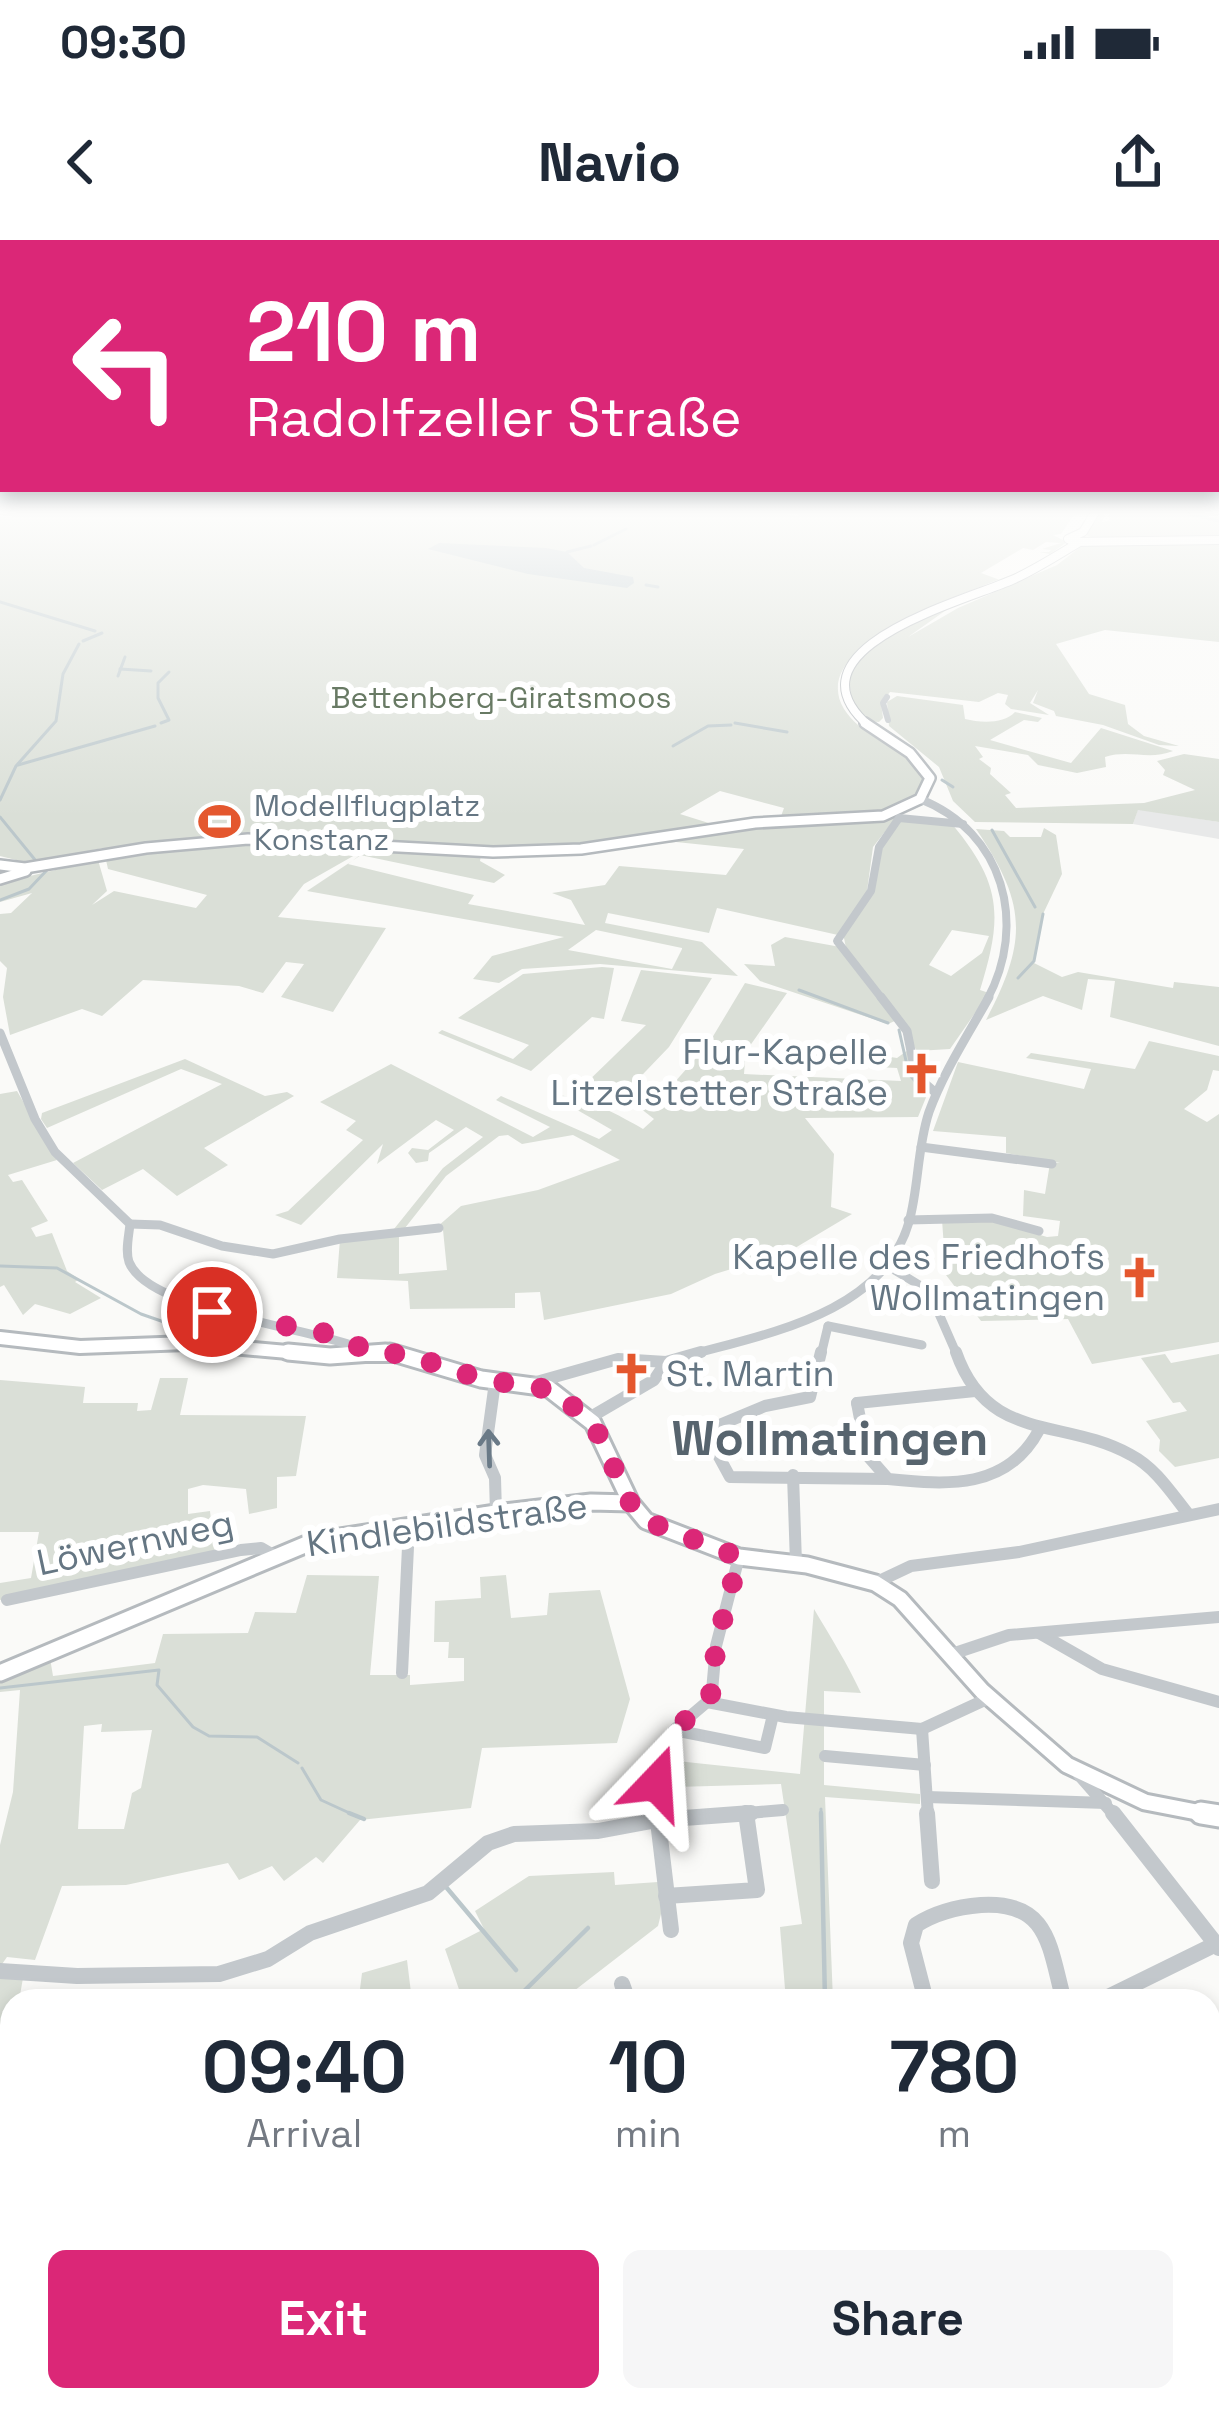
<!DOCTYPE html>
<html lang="en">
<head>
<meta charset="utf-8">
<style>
	body { margin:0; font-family:"Space Grotesk",sans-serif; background:#f6f6f7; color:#1f2937; height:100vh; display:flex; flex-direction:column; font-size:45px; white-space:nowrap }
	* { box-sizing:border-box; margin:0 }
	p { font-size:39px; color:#747a83 }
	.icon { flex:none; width:66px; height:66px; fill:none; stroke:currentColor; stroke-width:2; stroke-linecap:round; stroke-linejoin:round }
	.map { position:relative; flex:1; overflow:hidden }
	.details { position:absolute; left:0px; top:1749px; width:1221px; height:423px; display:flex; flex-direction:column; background:#fff; border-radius:36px 36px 0 0; box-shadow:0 6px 18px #0003 }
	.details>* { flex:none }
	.banner { position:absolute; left:0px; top:0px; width:1221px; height:252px; box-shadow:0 6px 18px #0003; background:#db2777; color:#fff; overflow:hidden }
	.pin { position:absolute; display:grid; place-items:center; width:102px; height:102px; color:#fff; margin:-51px; border:6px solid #fff; border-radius:50%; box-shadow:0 3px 12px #0007 }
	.me { position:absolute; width:132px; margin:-66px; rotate:20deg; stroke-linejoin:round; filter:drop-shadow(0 0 9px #0008) }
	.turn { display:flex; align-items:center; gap:42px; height:252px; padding:0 48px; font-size:54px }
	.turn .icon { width:156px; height:156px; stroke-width:2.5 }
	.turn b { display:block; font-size:84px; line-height:102px }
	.eta { display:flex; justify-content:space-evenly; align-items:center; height:204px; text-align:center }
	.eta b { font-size:72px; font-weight:800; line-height:84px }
	.button { display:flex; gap:24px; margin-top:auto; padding:24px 48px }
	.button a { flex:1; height:138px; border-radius:18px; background:#db2777; color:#fff; font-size:48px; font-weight:800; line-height:138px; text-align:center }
	.button a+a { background:#f6f6f7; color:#1f2937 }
	.status { display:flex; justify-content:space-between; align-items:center; height:84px; padding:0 60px; background:#fff; direction:ltr }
	.status svg { height:33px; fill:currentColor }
	header { display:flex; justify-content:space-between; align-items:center; height:156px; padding:0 48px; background:#fff; font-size:54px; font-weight:800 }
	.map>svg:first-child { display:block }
	.built { fill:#e8e9e9 }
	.green { fill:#dadfd7; fill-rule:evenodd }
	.water { fill:#bbc7cb }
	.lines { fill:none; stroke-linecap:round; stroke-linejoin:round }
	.stream-far1 { stroke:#bbc7cb; stroke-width:3 }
	.stream { stroke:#bbc7cb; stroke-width:4.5 }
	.major-far4-casing { stroke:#b5babe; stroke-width:10 }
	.major-far3-casing { stroke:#b5babe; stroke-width:14 }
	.major-far2-casing { stroke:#b5babe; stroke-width:18 }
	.major-far1-casing { stroke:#b5babe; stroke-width:21 }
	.major-casing { stroke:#b5babe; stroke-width:27 }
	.minor-far4 { stroke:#c3c8cc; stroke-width:6 }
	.minor-far3 { stroke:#c3c8cc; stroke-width:8 }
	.minor-far2 { stroke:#c3c8cc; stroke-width:9 }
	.minor-far1 { stroke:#c3c8cc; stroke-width:12 }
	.minor { stroke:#c3c8cc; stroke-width:16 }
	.major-far4 { stroke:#fff; stroke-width:8 }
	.major-far3 { stroke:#fff; stroke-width:9 }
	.major-far2 { stroke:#fff; stroke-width:12 }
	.major-far1 { stroke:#fff; stroke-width:15 }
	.major { stroke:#fff; stroke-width:21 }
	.oneway { stroke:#6a7a87 }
	.route { stroke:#db2777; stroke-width:21; stroke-dasharray:0 37.8 }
	.labels { text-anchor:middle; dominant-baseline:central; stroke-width:12; stroke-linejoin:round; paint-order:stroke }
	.far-park-label { font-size:30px; fill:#687a64; stroke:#fff }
	.far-poi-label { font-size:30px; fill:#657683; stroke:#fff; text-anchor:start }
	.poi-label { font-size:36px; fill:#657683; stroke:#fff; text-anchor:end }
	.street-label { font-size:36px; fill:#657683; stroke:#fff }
	.district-label { font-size:48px; font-weight:bold; fill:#57646e; stroke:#fff }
</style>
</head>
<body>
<div class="status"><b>09:30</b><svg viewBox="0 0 49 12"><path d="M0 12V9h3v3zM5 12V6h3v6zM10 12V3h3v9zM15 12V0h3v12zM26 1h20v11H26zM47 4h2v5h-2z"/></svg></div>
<header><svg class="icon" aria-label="back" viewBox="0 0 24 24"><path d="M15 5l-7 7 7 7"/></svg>Navio<svg class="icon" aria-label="share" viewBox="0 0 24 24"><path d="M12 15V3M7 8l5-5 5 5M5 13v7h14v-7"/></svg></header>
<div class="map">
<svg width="1219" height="2171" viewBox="0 0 1219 2171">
	<rect width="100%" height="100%" fill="#fafaf8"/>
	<polygon class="built" points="1138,569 1219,582 1219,599 1133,584"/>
	<g class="green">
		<path d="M0,274H782L799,276L797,274H1089L1073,276L1061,294L1053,295L1067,302L1050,314L1039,312H1049L1051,310L1042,309L1061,303L1046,302L1033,310L1023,308L981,333L1000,340L1048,319C1006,343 800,395 844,469C862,498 902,507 924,533C928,585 816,577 780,579L784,568L720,551L680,574L715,585L589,605L467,609L258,595L104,612L103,608L28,623L0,616Z"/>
		<polygon points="1096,274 1106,275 1101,282 1110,281 1108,275 1115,274 1219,274 1219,298 1093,298 1086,295"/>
		<path d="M1219,301V402L1105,390L1056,404L1089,454L1125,465L1128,484L1144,496L1179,506L1159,505L1103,485L1056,476L1054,471L1033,463L1038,450L1030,463L1049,475L1011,469L1005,464L1008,455L998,453L979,462L890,452L881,463L883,478L879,482L866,481C812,417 905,386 952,366L908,397L958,368L1057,325L1083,305Z"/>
		<path d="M897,456L963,465L965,479C981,483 1004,484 1015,472L1042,478L1038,482L1024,480L990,500L1071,523L1101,488L1173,511C1148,521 1130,509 1105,517L1106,527L1077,533L1038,525L1028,515L975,506L983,517L979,519L991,528L990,534L1011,553L1005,555L1016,568L1144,563L1195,550L1163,535L1165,530L1157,521L1184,514L1219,519V582L1138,570L1133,584L975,582L953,561L939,527L889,486L887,462Z"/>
		<path d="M898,575L873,607L867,651L838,695L717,668L709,693L608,673L605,683L702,702L738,736L600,724L522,729L499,743L473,739L492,716L564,697L307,651L373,607L481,615L480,621L505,635L494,643L360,615L348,624L474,655L468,664L585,685L571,660L552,653L605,645L619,626L726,635L744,609L676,602L630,606L734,587ZM596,690L682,708V709L672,729L568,710Z"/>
		<path d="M900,578L952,584C1002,644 1003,676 980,750L989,753L950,809L917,811L897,780L888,784L760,741L744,724L775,726L771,705L785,697L846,708L843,693L874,653L882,607ZM952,690L989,696L982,713L951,736L929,725Z"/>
		<path d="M1044,588L1056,595L1062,634L1043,674L1034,723L1062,737L1078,732L1173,748L1174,742L1219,747V806L1110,777L1115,741L1088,739L1082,770L1043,756L986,780C1028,700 1027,664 976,589L1004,591L1010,597H1041Z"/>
		<polygon points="232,602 369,607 304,644 278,677 386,688 333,772 281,757 304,724 286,722 263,753 239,746 143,740 102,776 82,769 10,795 3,757 7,728 0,721 0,674 11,673 32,653 0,662 0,643 98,620 107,651 92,665 114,651 196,668 207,655 108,629 106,620"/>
		<polygon points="602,727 614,728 604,779 592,777 531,831 438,793 442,790 513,819 529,805 458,778 523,734"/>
		<path d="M641,730L712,738L669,807L622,856L653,867L709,803L745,743L787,753L747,810L792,818L802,803L897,818L908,810L915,842L927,855L918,877L805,878L834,914L831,967L852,974L790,1011L715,1034L671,1054L544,1080L540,1052L515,1053V1068L410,1069L408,1041L337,1038L340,999L399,995V1034L447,1030L443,990L437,987L461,966L538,950L620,920L573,895L522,904L508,895L499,896L446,936L405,988L394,989L443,928L483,897L466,887L429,913L428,921L416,923L408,913L412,908L428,910L454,890L436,880L377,924L383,904L301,985L275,975L288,971L363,900L346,890L356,881L320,862L391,824L533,897L550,887L496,860L501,856L599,899L612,890L553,856C576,852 621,876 643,889L654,879L640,868L580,849L646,785L621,781ZM745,821L897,828L901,841L744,834Z"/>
		<polygon points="1149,801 1219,816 1219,831 1213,830 1207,850 1184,869 1207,882 1219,874 1219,1102 1092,1124 1068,1079 981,1081 946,1035 942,980 980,977 1047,997 1058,996 1060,981 1023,976 1024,950 1045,954 1050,923 1060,923 1006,913 1006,897 933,891 958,822 1084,849 1091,829 1026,818 1031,813 1135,829"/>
		<polygon points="185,819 265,856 287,852 294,856 204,908 228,925 177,956 143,929 102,950 73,923 222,844 181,829 47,888 41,879 42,873"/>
		<polygon points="17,851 57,920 8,935 13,942 22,940 48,981 31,988 36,997 52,993 67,1031 79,1039 75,1042 101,1058 70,1074 35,1064 23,1075 4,1045 0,1047 0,854"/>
		<polygon points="1165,1114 1171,1123 1219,1114 1219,1218 1175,1227 1159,1211 1160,1200 1146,1181 1187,1171 1180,1162 1173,1163 1141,1118"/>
		<polygon points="160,1138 188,1138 180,1175 306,1176 296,1236 277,1237 277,1268 249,1274 246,1249 203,1245 188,1249 188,1274 210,1271 215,1315 0,1360 0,1343 31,1338 39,1292 0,1292 0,1140 85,1147 83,1163 138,1163 137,1171 151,1170"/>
		<path d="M307,1335L379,1336L370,1435H410V1445L464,1441V1418H448L449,1402H434L435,1361L481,1358L480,1337L506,1335L511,1378L547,1375L549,1353L600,1350L630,1459L617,1503L482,1508L471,1568L360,1580L323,1623L316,1617L284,1641L272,1626L239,1640L228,1623L126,1645L62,1646L35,1720L7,1717L0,1727V1605L13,1552L20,1450L0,1452V1440L50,1418L53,1436L155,1423L163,1394L248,1393L255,1372L296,1373ZM102,1484L101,1492L152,1490L141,1548L132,1553L124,1589H78L84,1486Z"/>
		<path d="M814,1369C830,1396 847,1423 861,1453L824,1451V1545L920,1554V1564L825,1557L833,1761H704L702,1755L785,1749L780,1687L802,1684L781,1544L676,1547L677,1521L800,1534Z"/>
		<polygon points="614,1632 615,1645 658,1642 664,1662 658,1686 561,1761 463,1761 445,1709 484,1689 475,1671 529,1636"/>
		<polygon points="407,1720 412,1761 312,1761 313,1754 360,1749 362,1733"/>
		<polygon points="0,1737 23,1738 19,1761 12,1761 12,2160 41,2160 30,2171 0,2171"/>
		<polygon points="59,2160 645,2160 645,2171 47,2171"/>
	</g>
	<polygon class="water" points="439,303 546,308 567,312 584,328 633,337 634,343 627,348 528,334 428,309"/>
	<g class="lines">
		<g class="stream-far1">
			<polyline points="1188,274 1219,281"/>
			<polyline points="594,305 626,289"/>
			<polyline points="567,312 591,306"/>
			<polyline points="646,345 658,347"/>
			<polyline points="0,362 95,391"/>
			<polyline points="83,401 102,393"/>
			<polyline points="120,429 151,431"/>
			<polyline points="118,436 125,417"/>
			<polyline points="161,483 169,480 158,458 158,443 169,432"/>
			<polyline points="735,483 787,492"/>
			<polyline points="673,506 708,486 731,485"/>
			<polyline points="18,525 155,486"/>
			<polyline points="942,540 953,547"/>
			<polyline points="0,560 16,526 56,481 63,434 79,404"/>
			<polyline points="0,577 36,621"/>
			<polyline points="992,590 1035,667"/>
			<polyline points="0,660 29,649 47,630"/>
			<polyline points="1018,738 1034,721 1043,674"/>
			<polyline points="799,750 888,783"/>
			<polyline points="899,790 909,834 927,855"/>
			<polyline points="0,1026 57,1028 141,1074 187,1090"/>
			<polyline points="0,1448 159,1430 157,1445 193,1487 209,1496 257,1497 298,1523"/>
			<polyline points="302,1528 321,1560 356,1576"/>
			<polyline points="821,1569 821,1576"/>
		</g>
		<g class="stream">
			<polyline points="349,1573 364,1579"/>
			<polyline points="821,1573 825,1761"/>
			<polyline points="446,1647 516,1730"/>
			<polyline points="514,1761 588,1688"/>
			<polyline points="0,2132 12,2126"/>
			<polyline points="988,2160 1002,2171"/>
		</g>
		<defs>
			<g id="major-far4">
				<polyline points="1068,299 1083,292 1094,274"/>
				<polyline points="1072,302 1219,300"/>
				<path d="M869,486C780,409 964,361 1012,340C1035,330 1056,316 1078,303"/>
			</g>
			<g id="major-far3">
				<polyline points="0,625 25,628 146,608 248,599 493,612 581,609 755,583 883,576 920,559 930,538 910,513 865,483"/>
				<polyline points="0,639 26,631"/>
			</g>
			<g id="major-far2">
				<polyline points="0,1098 80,1107 187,1103 321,1115"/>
				<polyline points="342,1115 400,1115"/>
			</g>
			<g id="major-far1">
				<polyline points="288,1112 330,1116 386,1112"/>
				<polyline points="390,1112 481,1139 548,1148 593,1183 631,1263 646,1281 739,1317 807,1325 875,1343 900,1359 982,1451 1067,1525 1145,1562 1217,1576"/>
				<polyline points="0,1433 314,1301 496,1273 591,1262 631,1263"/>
			</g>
			<polyline id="major" points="1201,1573 1219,1576"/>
		</defs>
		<use href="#major-far4" class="major-far4-casing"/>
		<use href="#major-far3" class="major-far3-casing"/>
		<use href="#major-far2" class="major-far2-casing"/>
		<use href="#major-far1" class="major-far1-casing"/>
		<use href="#major" class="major-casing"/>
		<polyline class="minor-far4" points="887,457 883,463 888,480"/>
		<g class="minor-far3">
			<path d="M920,559C1004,592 1028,684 987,760"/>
			<polyline points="883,760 837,701 871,651 879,607 899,578 963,584"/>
		</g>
		<g class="minor-far2">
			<polyline points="881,757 907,791 916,836 936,853"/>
			<path d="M0,793L35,879L55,912L130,984C129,995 125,1011 129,1022C149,1073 319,1087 372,1113"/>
			<polyline points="921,907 1052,924"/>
			<polyline points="908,980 992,978 1039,991"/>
			<polyline points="130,984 160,985 222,1006 273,1014 340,999 439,988"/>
			<polyline points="888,1026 929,1051 957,1115"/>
			<polyline points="828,1086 922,1105"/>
			<polyline points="187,1103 212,1072"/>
			<path d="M690,1115C769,1093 883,1073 909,982C919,946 917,908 929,872C944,831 968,795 989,757"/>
			<polyline points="821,1115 828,1086"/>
		</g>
		<g class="minor-far1">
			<polyline points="821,1112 810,1157 765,1166 705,1191 730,1237 888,1239"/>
			<path d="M956,1112C988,1204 1063,1177 1131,1215C1156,1228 1172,1254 1189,1275"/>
			<polyline points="495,1142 485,1215 495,1238 496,1273"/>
			<polyline points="533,1143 618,1119 666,1122"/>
			<path d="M857,1163L867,1215L888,1239C948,1245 1007,1250 1039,1190"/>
			<polyline points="857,1163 975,1151"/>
			<polyline points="589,1178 654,1140 666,1122 701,1112"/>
			<polyline points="793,1235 796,1323"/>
			<polyline points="875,1343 911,1326 1019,1312 1219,1269"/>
			<polyline points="7,1360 241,1310 261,1308 273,1315"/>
			<polyline points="1039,1393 1102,1429 1219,1462"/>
			<polyline points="949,1415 1009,1395 1219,1377"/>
			<polyline points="402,1433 409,1286"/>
			<polyline points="707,1462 786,1477 922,1489 989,1458"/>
			<polyline points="922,1489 928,1576"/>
			<polyline points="674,1490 765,1508 773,1475"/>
			<polyline points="825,1516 925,1525"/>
			<polyline points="1079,1535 1115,1576"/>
			<polyline points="927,1557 1106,1563"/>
			<polyline points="657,1576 658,1535 674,1490 707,1462 712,1451 716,1406 739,1317"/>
			<polyline points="713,1576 783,1570"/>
		</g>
		<g class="minor">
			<polyline points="657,1573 671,1690"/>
			<polyline points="927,1573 932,1641"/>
			<polyline points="1113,1573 1219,1708"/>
			<polyline points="666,1656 757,1650 746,1573"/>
			<polyline points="0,1731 77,1736 219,1734 268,1719 310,1693 428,1653 488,1603 514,1594 598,1591 657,1580 751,1573"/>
			<polyline points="622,1744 628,1761"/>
			<path d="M926,1761L911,1703L916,1685C936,1672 957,1667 981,1665C1050,1661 1049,1707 1064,1761"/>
			<polyline points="1100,1761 1216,1704"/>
			<polyline points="1209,1892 1219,1891"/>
			<polyline points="733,2160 734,2171"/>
			<polyline points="1189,2160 1195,2171"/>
		</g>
		<use href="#major-far4" class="major-far4"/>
		<use href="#major-far3" class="major-far3"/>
		<use href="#major-far2" class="major-far2"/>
		<use href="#major-far1" class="major-far1"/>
		<use href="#major" class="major"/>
	</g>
	<defs><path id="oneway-shaft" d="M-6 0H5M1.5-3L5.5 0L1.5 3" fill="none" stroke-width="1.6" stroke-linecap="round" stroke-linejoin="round" transform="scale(3)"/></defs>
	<use class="oneway" href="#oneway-shaft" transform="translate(489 1208) rotate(-92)"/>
	<linearGradient id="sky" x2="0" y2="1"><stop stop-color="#96bcdc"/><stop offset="0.47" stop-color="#fdfdfc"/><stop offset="1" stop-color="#fdfdfc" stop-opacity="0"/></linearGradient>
	<rect width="1219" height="577" fill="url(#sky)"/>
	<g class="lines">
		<polyline class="route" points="212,1072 335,1095 372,1113 406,1114 481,1139 553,1150 593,1183 631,1264 646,1281 739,1317 716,1406 712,1451 707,1462 674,1490 656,1543"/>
	</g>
	<defs>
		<symbol id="stadium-bare" viewBox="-9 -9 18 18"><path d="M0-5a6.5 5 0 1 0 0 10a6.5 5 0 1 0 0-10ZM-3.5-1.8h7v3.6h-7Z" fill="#e4572e" stroke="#fff" stroke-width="2.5" paint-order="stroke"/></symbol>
		<symbol id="church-bare" viewBox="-9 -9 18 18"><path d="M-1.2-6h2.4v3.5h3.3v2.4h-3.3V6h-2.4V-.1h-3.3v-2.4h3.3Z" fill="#e4572e" stroke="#fff" stroke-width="2.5" paint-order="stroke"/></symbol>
	</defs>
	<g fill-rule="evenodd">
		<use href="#stadium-bare" x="190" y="552" width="59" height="59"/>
		<use href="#church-bare" x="892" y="804" width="59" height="59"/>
		<use href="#church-bare" x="1110" y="1008" width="59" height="59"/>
		<use href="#church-bare" x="602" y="1104" width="59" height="59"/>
	</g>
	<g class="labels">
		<g class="far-park-label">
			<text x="501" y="457">Bettenberg-Giratsmoos</text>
		</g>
		<g class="far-poi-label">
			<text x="254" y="565">Modellflugplatz<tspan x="254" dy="34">Konstanz</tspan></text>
		</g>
		<g class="poi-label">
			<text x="888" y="812">Flur-Kapelle<tspan x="888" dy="41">Litzelstetter Straße</tspan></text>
			<text x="1105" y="1017">Kapelle des Friedhofs<tspan x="1105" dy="41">Wollmatingen</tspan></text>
			<text x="666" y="1134" text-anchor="start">St. Martin</text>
		</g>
		<g class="street-label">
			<text transform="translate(447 1285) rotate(-8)">Kindlebildstraße</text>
			<text transform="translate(135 1303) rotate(-12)">Löwernweg</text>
		</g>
		<g class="district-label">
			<text x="830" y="1198">Wollmatingen</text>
		</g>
	</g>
</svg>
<div class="pin" style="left:212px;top:1072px;background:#d93025"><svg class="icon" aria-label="arrive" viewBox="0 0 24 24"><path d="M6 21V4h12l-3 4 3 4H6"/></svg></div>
<svg class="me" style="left:656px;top:1543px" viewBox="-20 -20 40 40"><path d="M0-17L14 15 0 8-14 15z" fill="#db2777" stroke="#fff" stroke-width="4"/></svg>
<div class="banner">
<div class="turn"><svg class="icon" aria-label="left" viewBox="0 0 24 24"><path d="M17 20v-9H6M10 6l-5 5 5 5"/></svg><div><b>210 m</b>Radolfzeller Straße</div></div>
</div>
<section class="details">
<div class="eta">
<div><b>09:40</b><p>Arrival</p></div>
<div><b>10</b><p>min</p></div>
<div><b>780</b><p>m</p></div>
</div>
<div class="button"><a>Exit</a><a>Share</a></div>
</section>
</div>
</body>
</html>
